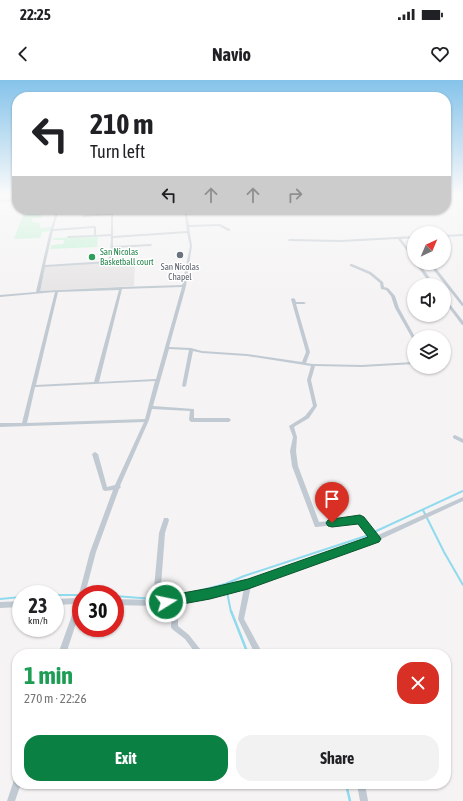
<!DOCTYPE html>
<html lang="en">
<head>
<meta charset="utf-8">
<style>
	body { margin:0; font-family:"Asap Condensed",sans-serif; background:#f2f2f2; color:#202124; height:100vh; display:flex; flex-direction:column; font-size:15px; white-space:nowrap }
	* { box-sizing:border-box; margin:0 }
	p { font-size:13px; color:#757577 }
	.icon { flex:none; width:22px; height:22px; fill:none; stroke:currentColor; stroke-width:2; stroke-linecap:round; stroke-linejoin:round }
	.map { position:relative; flex:1; overflow:hidden }
	.side { position:absolute; left:12px; top:569px; width:439px; height:140px; display:flex; flex-direction:column; background:#fff; border-radius:16px; box-shadow:0 1px 3px #0004 }
	.side>* { flex:none }
	.top-card { position:absolute; left:12px; top:12px; width:439px; height:122px; border-radius:16px; box-shadow:0 1px 3px #0004; background:#fff; color:#202124; overflow:hidden }
	.needle { width:26px; rotate:44deg }
	.buttons { position:absolute; left:407px; top:146px; display:grid; gap:8px }
	.buttons a { display:grid; place-items:center; width:44px; height:44px; border-radius:50%; background:#fff; box-shadow:0 1px 3px #0004; font-size:20px }
	.speed { position:absolute; left:12px; top:505px; display:flex; gap:8px; font-size:20px; font-weight:700; text-align:center }
	.speed>* { display:grid; place-content:center; width:52px; height:52px; border-radius:50%; background:#fff; box-shadow:0 1px 3px #0004; line-height:1 }
	.speed small { font-size:10px; font-weight:400 }
	.speed .limit { border:6px solid #d22; background:#fff; color:#111 }
	.pin { position:absolute; display:grid; place-items:center; width:34px; height:34px; color:#fff; margin:-41px -17px; border-radius:50% 50% 50% 0; rotate:-45deg; box-shadow:0 0 4px #0007 }
	.pin .icon { rotate:45deg }
	.me { position:absolute; width:44px; margin:-22px; rotate:80deg; stroke-linejoin:round; filter:drop-shadow(0 0 3px #0008) }
	.turn { display:flex; align-items:center; gap:14px; height:84px; padding:0 12px; font-size:18px }
	.turn .icon { width:52px; height:52px; stroke-width:2.5 }
	.turn b { display:block; font-size:28px; line-height:34px }
	.lanes { display:flex; align-items:center; height:38px; padding:0 12px; background:#0003; justify-content:center; gap:20px; direction:ltr }
	.lanes .off { opacity:.35 }
	.round { display:grid; place-items:center; flex:none; width:42px; height:42px; border-radius:16px; background:#f2f2f2 }
	.head { display:flex; align-items:center; justify-content:space-between; height:68px; padding:0 12px }
	h1 { font-size:24px; font-weight:700; line-height:30px; color:#1e9e55 }
	.primary-button { display:flex; gap:8px; margin-top:auto; padding:8px 12px }
	.primary-button a { flex:1; height:46px; border-radius:16px; background:#0b8043; color:#fff; font-size:16px; font-weight:700; line-height:46px; text-align:center }
	.primary-button a+a { background:#f2f2f2; color:#202124 }
	.status { display:flex; justify-content:space-between; align-items:center; height:28px; padding:0 20px; background:#fff; direction:ltr }
	.status svg { height:11px; fill:currentColor }
	header { display:flex; justify-content:space-between; align-items:center; height:52px; padding:0 12px; background:#fff; font-size:18px; font-weight:700 }
	.map>svg:first-child { display:block }
	.education { fill:#e6e4e5 }
	.green { fill:#c3f1d5 }
	.lines { fill:none; stroke-linecap:round; stroke-linejoin:round }
	.stream-far1 { stroke:#90daee; stroke-width:2 }
	.stream { stroke:#90daee; stroke-width:2.5 }
	.street { fill:#c1cad2; fill-rule:evenodd }
	.route { fill:#0b8043; stroke:#07532c }
	.worship-dot { fill:#6b7280; stroke:#fff; stroke-width:1.5 }
	.leisure-dot { fill:#2e9e5b; stroke:#fff; stroke-width:1.5 }
	.labels { text-anchor:middle; dominant-baseline:central; stroke-width:3; stroke-linejoin:round; paint-order:stroke }
	.far-leisure-label { font-size:9px; fill:#27864d; stroke:#fff; text-anchor:start }
	.far-worship-label { font-size:9px; fill:#5b616d; stroke:#fff }
</style>
</head>
<body>
<div class="status"><b>22:25</b><svg viewBox="0 0 49 12"><path d="M0 12V9h3v3zM5 12V6h3v6zM10 12V3h3v9zM15 12V0h3v12zM26 1h20v11H26zM47 4h2v5h-2z"/></svg></div>
<header><svg class="icon" aria-label="back" viewBox="0 0 24 24"><path d="M15 5l-7 7 7 7"/></svg>Navio<svg class="icon" aria-label="heart" viewBox="0 0 24 24"><path d="M12 20l-8-8c-3-5 5-10 8-4 3-6 11-1 8 4z"/></svg></header>
<div class="map">
<svg width="463" height="721" viewBox="0 0 463 721">
	<rect width="100%" height="100%" fill="#f5f3f3"/>
	<polygon class="education" points="135,181 134,206 38,211 44,188 46,186"/>
	<g class="green">
		<polygon points="25,129 40,129 42,138 32,138 32,142 40,143 40,148 51,147 50,151 42,152 40,158 14,159"/>
		<polygon points="98,157 97,167 50,169 52,165 63,164 64,160 53,160 53,158"/>
	</g>
	<g class="lines">
		<g class="stream-far1">
			<polyline points="423,430 444,472 463,505"/>
			<polyline points="372,453 463,411"/>
			<polyline points="227,512 231,532"/>
			<polyline points="55,515 81,515"/>
			<polyline points="183,515 225,504 244,496 369,455"/>
			<polyline points="115,516 153,519"/>
			<polyline points="0,519 21,517"/>
		</g>
		<g class="stream">
			<polyline points="231,531 248,574"/>
			<polyline points="346,704 350,721"/>
		</g>
		<g class="street">
			<polygon points="17,119 17,121 0,122 0,120"/>
			<path d="M57,129H59L53,149L95,146L96,147V155L111,154V135L83,137L82,136L83,135L111,133V129H113V156L187,151L184,129H186L189,145L220,144L230,149V151H228L219,146L189,147L192,166L186,206L169,267L191,268L202,271L247,274L302,282L306,272L291,219L293,218L295,219L296,222H304L306,223L304,224H296L310,272L306,283L313,284L362,285L414,282V284L362,287L315,286L311,300L317,326L309,338L294,347L297,357L296,371L298,386L319,442L360,438H362L376,456L463,417V421L377,461L251,506L244,539L263,574H255L238,539L244,508L210,517L178,522V546L189,555L204,574H196L185,559L172,549L171,547L172,523L156,526L115,525V519L153,520L159,453L164,438H168L169,440L165,453L160,519L210,511L248,501L371,458L359,442L317,447H315L292,386L290,371L293,357L289,346L305,336L313,326L307,300L311,286L247,276L202,273L193,271L186,306L184,307L182,306L189,270L169,269L153,326L194,329V338H229L231,340L229,342H191L189,340L190,331L152,329L149,340L123,399L120,406L121,407L119,409L96,472L85,514H81V528L66,574H58L76,524L55,525V519L78,518L79,516V514L90,472L113,410L105,411L103,410L92,374L95,372L98,374L107,407L115,405L144,342L0,347V343H22L55,212L0,217V215L36,212L49,155ZM94,148V155L68,156L67,157L68,158L111,156L110,157L111,158L110,171L108,181L45,185L53,151ZM187,153L190,166L182,205L121,207L40,211L45,187L109,183L111,182L114,171L113,168L151,166L152,165L151,164L113,166V158ZM182,207L156,299L99,302L122,209ZM119,210L94,302L36,305L58,212ZM155,301L145,339L27,343L35,307Z"/>
			<polygon points="463,154 463,156 444,157 444,155"/>
			<polygon points="414,156 414,158 401,159 414,176 414,179 413,179 398,159 341,162 289,161 288,160 289,159 341,160"/>
			<polygon points="415,183 419,183 435,205 431,205"/>
			<polygon points="428,183 432,183 463,223 463,226 462,226"/>
			<polygon points="350,184 352,184 371,192 383,202 384,207 388,208 395,216 399,228 415,257 414,257 414,259 412,258 395,228 391,216 386,210 381,209 380,203 369,194 350,186"/>
			<polygon points="444,218 445,218 463,241 463,245 462,245 444,221"/>
			<polygon points="455,355 463,359 463,363 453,358 453,356"/>
			<polygon points="21,521 21,527 0,528 0,522"/>
			<polygon points="17,699 17,704 21,704 15,721 7,721 14,700"/>
			<polygon points="357,704 365,704 368,721 360,721"/>
		</g>
	</g>
	<linearGradient id="sky" x2="0" y2="1"><stop stop-color="#85c3ea"/><stop offset="0.53" stop-color="#fafafa"/><stop offset="1" stop-color="#fafafa" stop-opacity="0"/></linearGradient>
	<rect width="463" height="216" fill="url(#sky)"/>
	<polygon class="route" points="360,435 364,437 379,456 381,459 379,462 248,509 210,519 166,527 161,525 159,522 161,518 166,516 210,508 248,499 368,457 358,444 332,447 328,446 326,443 328,440 332,439"/>
	<circle class="worship-dot" cx="180" cy="175" r="4"/>
	<circle class="leisure-dot" cx="92" cy="177" r="4"/>
	<g class="labels">
		<g class="far-leisure-label">
			<text x="100" y="172">San Nicolas<tspan x="100" dy="10">Basketball court</tspan></text>
		</g>
		<g class="far-worship-label">
			<text x="180" y="187">San Nicolas<tspan x="180" dy="10">Chapel</tspan></text>
		</g>
	</g>
</svg>
<div class="buttons">
<a><svg class="needle" viewBox="-14 -14 28 28"><path d="M0-13l5 13h-10z" fill="#e53935"/><path d="M0 13l5-13h-10z" fill="#757577"/></svg></a>
<a><svg class="icon" aria-label="sound" viewBox="0 0 24 24"><path d="M4 9h4l5-4v14l-5-4H4zM17 9q2 3 0 6"/></svg></a>
<a><svg class="icon" aria-label="layers" viewBox="0 0 24 24"><path d="M12 4l9 5-9 5-9-5zM3 14l9 5 9-5"/></svg></a>
</div>
<div class="speed"><div>23<small>km/h</small></div><div class="limit">30</div></div>
<div class="pin" style="left:332px;top:443px;background:#d93025"><svg class="icon" aria-label="arrive" viewBox="0 0 24 24"><path d="M6 21V4h12l-3 4 3 4H6"/></svg></div>
<svg class="me" style="left:166px;top:522px" viewBox="-20 -20 40 40"><circle r="17" fill="#0b8043" stroke="#fff" stroke-width="3"/><path d="M0-11L8 9 0 5-8 9z" fill="#fff"/></svg>
<div class="top-card">
<div class="turn"><svg class="icon" aria-label="left" viewBox="0 0 24 24"><path d="M17 20v-9H6M10 6l-5 5 5 5"/></svg><div><b>210 m</b>Turn left</div></div>
<div class="lanes"><svg class="icon" aria-label="left" viewBox="0 0 24 24"><path d="M17 20v-9H6M10 6l-5 5 5 5"/></svg><svg class="icon off" aria-label="ahead" viewBox="0 0 24 24"><path d="M12 20V5M6 11l6-6 6 6"/></svg><svg class="icon off" aria-label="ahead" viewBox="0 0 24 24"><path d="M12 20V5M6 11l6-6 6 6"/></svg><svg class="icon off" aria-label="right" viewBox="0 0 24 24"><path d="M7 20v-9h11M14 6l5 5-5 5"/></svg></div>
</div>
<section class="side">
<div class="head"><div><h1>1 min</h1><p>270 m · 22:26</p></div><a class="round" style="background:#d93025;color:#fff"><svg class="icon" aria-label="close" viewBox="0 0 24 24"><path d="M6 6l12 12M18 6L6 18"/></svg></a></div>
<div class="primary-button"><a>Exit</a><a>Share</a></div>
</section>
</div>
</body>
</html>
